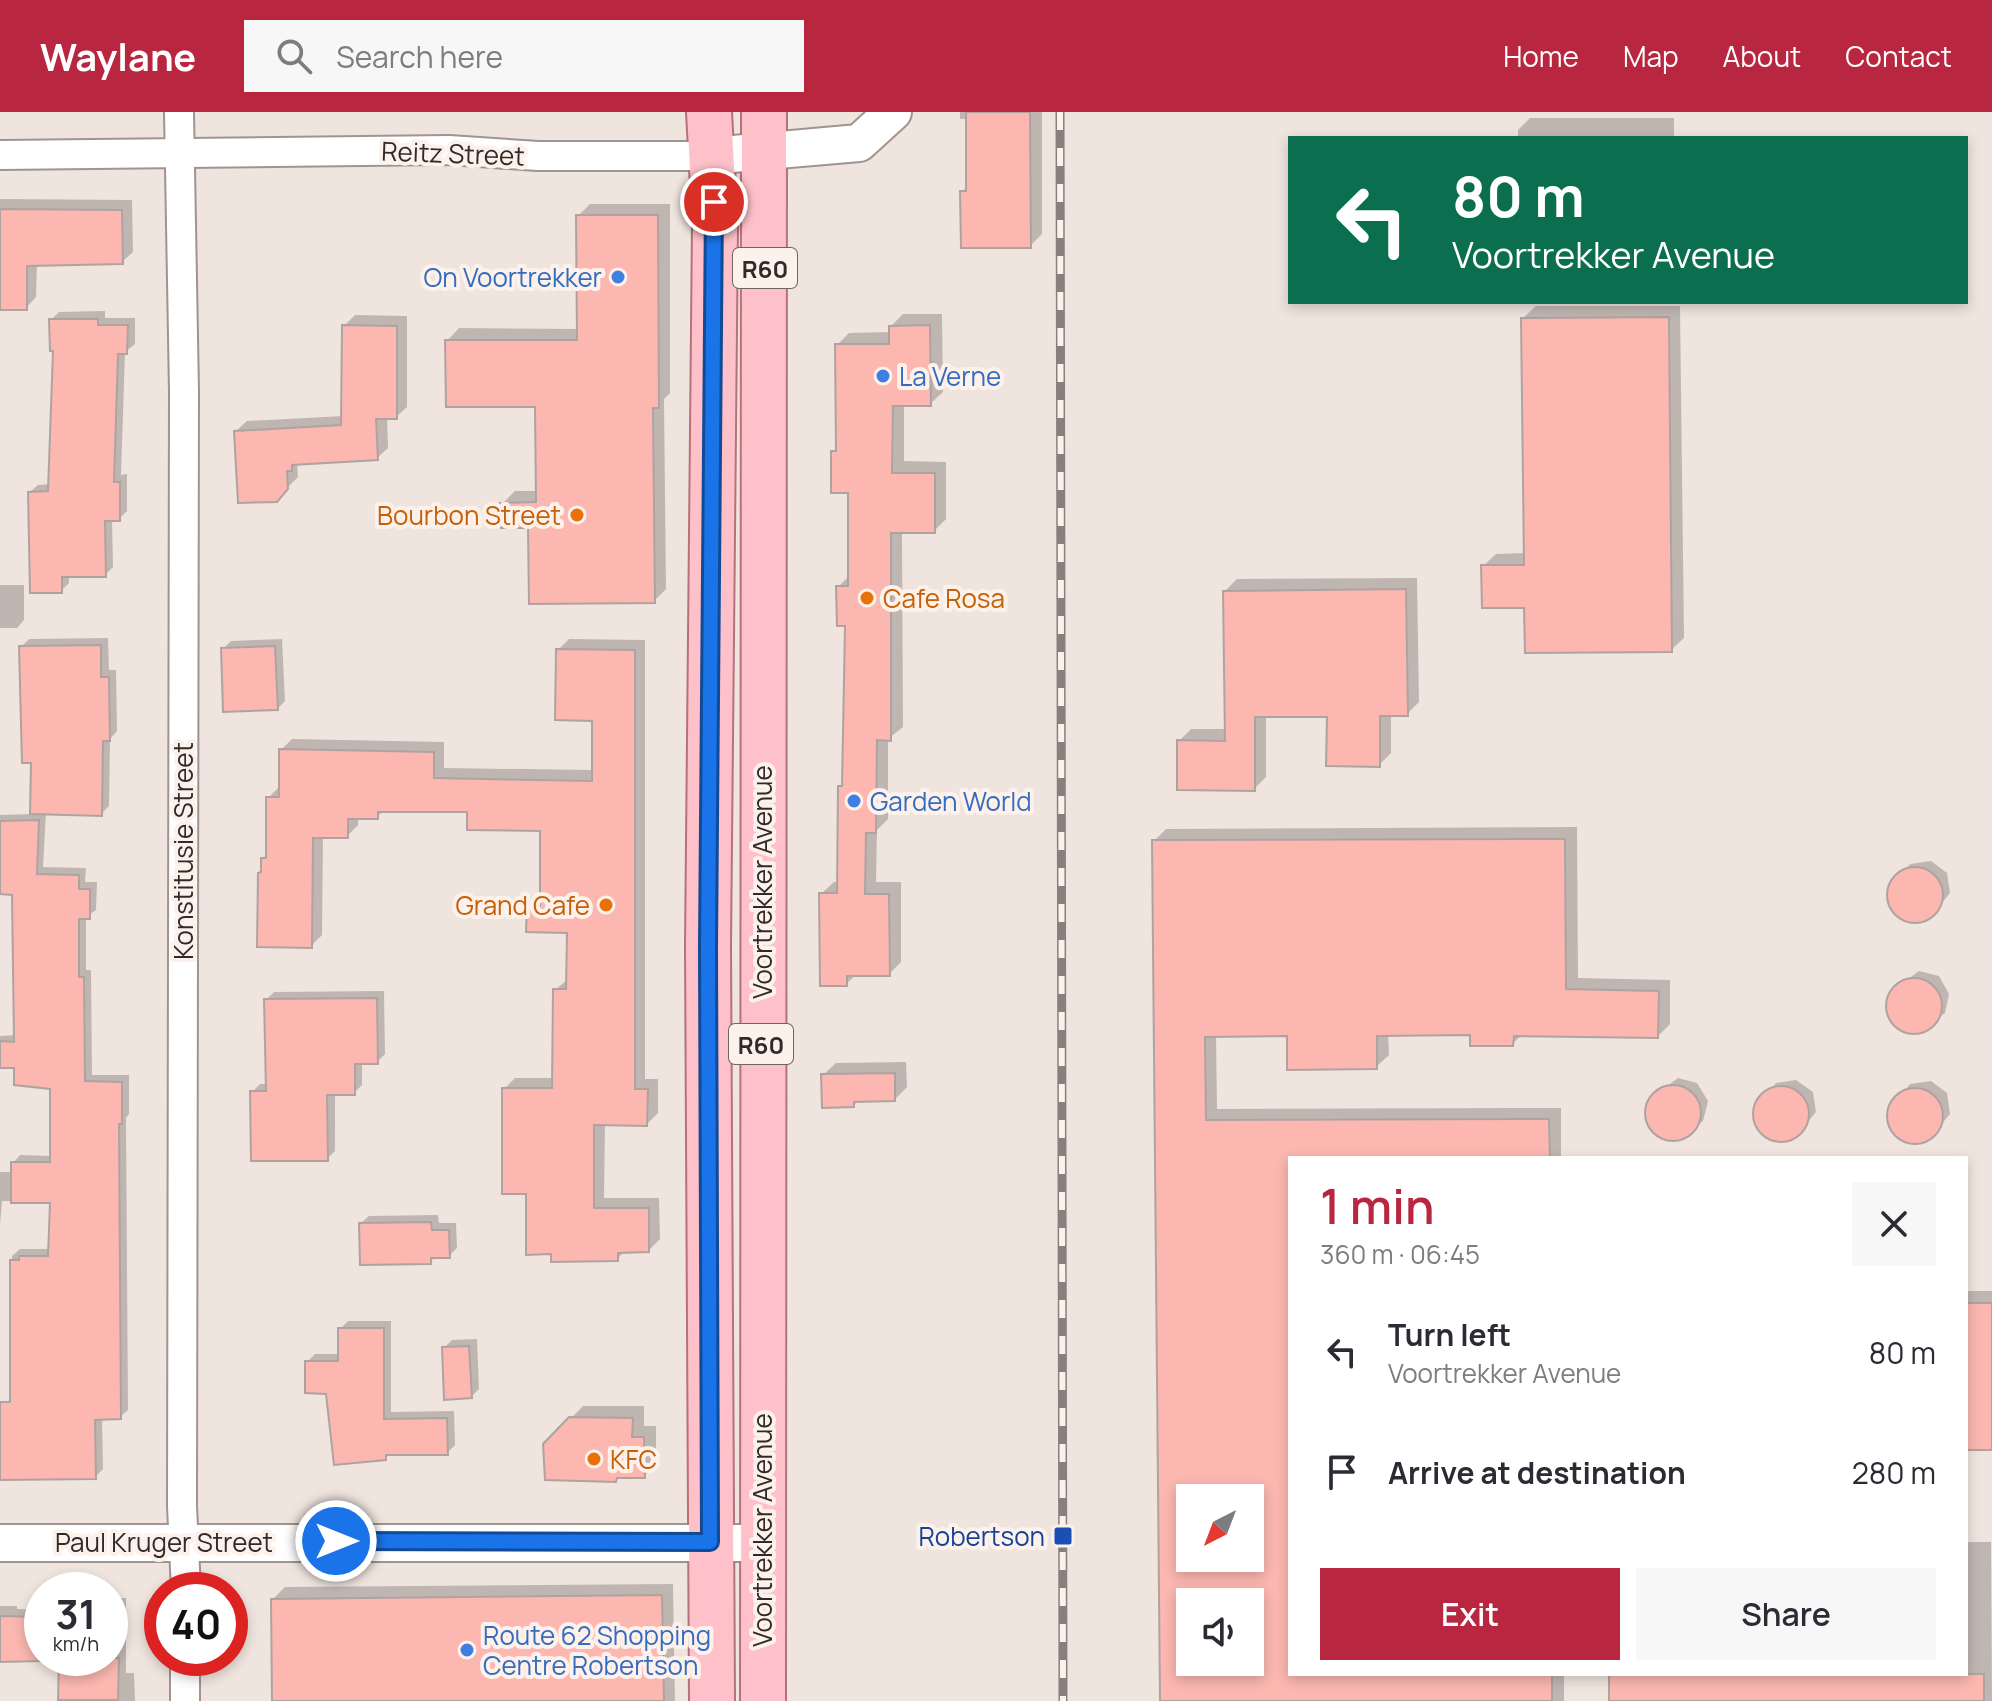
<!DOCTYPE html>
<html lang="en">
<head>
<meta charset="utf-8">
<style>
	body { margin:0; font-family:Manrope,sans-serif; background:#f7f7f7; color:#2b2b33; height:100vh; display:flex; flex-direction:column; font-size:30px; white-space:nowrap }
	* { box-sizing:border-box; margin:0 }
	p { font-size:26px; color:#7c7c81 }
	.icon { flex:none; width:44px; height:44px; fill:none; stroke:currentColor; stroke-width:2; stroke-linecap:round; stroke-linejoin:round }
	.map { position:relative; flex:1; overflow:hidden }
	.drawer { position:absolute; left:1288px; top:1044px; width:680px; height:520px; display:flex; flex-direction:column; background:#fff; border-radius:0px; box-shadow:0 4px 12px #0003 }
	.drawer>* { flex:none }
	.guide { position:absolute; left:1288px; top:24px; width:680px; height:168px; border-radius:0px; box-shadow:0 4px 12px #0003; background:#0b6e4f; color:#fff; overflow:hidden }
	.needle { width:52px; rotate:222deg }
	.tools { position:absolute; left:1176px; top:1372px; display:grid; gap:16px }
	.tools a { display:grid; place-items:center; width:88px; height:88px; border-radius:0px; background:#fff; box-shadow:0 4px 12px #0003; font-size:40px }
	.speed { position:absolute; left:24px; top:1460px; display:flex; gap:16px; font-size:40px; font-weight:700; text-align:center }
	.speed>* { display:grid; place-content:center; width:104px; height:104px; border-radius:50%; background:#fff; box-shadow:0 4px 12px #0003; line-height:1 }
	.speed small { font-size:20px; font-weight:400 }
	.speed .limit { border:12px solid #d22; background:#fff; color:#111 }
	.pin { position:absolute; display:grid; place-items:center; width:68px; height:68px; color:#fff; margin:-34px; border:4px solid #fff; border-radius:50%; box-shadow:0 2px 8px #0007 }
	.me { position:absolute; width:88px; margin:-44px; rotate:90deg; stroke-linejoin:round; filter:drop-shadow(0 0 6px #0008) }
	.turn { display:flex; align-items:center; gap:28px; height:168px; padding:0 32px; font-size:36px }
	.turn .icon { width:104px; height:104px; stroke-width:2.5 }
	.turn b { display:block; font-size:56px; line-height:68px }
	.round { display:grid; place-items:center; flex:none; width:84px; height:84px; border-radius:0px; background:#f7f7f7 }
	.headline { display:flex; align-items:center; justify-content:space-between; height:136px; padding:0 32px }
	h1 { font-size:48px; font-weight:600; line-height:60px; color:#b8273f }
	.button { display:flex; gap:16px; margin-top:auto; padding:16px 32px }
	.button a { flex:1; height:92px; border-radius:0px; background:#b8273f; color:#fff; font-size:32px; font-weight:600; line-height:92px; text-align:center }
	.button a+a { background:#f7f7f7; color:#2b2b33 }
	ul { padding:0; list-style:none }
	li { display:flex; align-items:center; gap:24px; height:120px; padding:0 32px }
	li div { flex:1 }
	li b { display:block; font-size:30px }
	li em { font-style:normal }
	header { display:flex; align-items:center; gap:48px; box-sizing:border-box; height:112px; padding:0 40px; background:#b8273f; color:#fff }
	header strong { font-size:38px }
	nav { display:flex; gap:44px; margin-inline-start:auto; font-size:28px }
	.search { width:560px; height:72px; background:#f7f7f7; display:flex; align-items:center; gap:20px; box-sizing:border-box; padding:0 28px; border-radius:0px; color:#7c7c81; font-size:30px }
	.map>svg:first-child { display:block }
	.shadow { fill:#0003; fill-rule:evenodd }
	.building { fill:#fbb7b0; stroke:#afa3a1; stroke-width:2; fill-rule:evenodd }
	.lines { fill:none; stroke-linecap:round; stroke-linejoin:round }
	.minor-casing { stroke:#9f948f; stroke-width:32 }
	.tertiary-casing { stroke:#9f948f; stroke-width:40 }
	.primary-casing { stroke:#b5727a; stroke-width:48 }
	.minor { stroke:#fff; stroke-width:28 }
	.tertiary { stroke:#fff; stroke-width:36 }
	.primary { stroke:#fec1ca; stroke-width:44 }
	.rail-casing { stroke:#88807c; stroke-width:9 }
	.rail { stroke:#fdf1eb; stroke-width:6; stroke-dasharray:18; stroke-linecap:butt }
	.route-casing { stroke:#114b97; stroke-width:20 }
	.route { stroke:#1a73e8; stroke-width:14 }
	.shop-dot { fill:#3f7fe0; stroke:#fdf1eb; stroke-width:3 }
	.food-dot { fill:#e8710a; stroke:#fdf1eb; stroke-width:3 }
	.transit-dot { fill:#1a4fb4; stroke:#fdf1eb; stroke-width:3 }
	.labels { text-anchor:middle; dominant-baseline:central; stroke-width:8; stroke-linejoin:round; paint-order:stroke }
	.shield { fill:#fdf1eb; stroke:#6e6663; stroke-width:2 }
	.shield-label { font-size:24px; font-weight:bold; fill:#302b29 }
	.street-label { font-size:26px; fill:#302b29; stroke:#fdf1eb }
	.shop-label { font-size:26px; fill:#366cbe; stroke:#fdf1eb; text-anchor:start }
	.food-label { font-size:26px; fill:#c56008; stroke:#fdf1eb; text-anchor:end }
	.transit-label { font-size:26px; fill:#164399; stroke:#fdf1eb; text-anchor:end }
</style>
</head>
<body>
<header>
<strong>Waylane</strong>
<div class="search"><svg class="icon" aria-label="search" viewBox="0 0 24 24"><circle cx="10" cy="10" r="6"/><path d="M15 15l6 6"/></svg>Search here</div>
<nav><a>Home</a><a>Map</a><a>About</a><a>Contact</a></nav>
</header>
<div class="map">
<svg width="1992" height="1589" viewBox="0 0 1992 1589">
	<rect width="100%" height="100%" fill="#f0e4de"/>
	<g class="shadow">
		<polygon points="960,0 1042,0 1042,122 1030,134 962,80 968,73 968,7 960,7"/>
		<polygon points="1530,6 1674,6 1674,26 1518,26 1518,18"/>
		<polygon points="0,87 132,88 133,140 122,150 37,152 36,185 26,196 0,196"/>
		<polygon points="590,92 670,92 670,281 664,287 666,477 654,489 530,414 502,392 515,379 538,379 537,293 447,229 459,216 579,217 578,104"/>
		<polygon points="1536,194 1680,194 1684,526 1671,538 1526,494 1483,454 1496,442 1526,441 1523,206"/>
		<polygon points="105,199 105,206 135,206 135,232 125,240 121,363 127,362 127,399 119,407 112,407 113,455 105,463 69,463 69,471 61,479 30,380 38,373 50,372 55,237 51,208 59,200"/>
		<polygon points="903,202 942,202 943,280 930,292 904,292 904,349 946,350 946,407 934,419 902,419 903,615 888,627 888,707 877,718 876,770 901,770 901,850 889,862 857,862 846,872 821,782 834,770 839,770 847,512 838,475 850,463 850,379 833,340 837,336 837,233 849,221 891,220 891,214"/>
		<polygon points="355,203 407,204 407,295 396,305 387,305 388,336 377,346 297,351 298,365 287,376 236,319 247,309 343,304 344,214"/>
		<polygon points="1417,466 1419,590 1407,602 1391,602 1391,641 1379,653 1329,603 1266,603 1266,665 1254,677 1179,629 1191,617 1227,617 1225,479 1237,467"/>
		<polygon points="0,473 24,473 24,508 17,516 0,516"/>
		<polygon points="108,526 109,558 116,558 117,619 110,627 109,694 101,702 46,700 43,755 86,756 85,770 97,770 96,798 86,805 86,858 91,858 92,963 129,963 129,1002 126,1006 128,1298 120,1305 102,1306 103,1357 95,1365 14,1365 12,1144 20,1137 50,1137 52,1089 2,1089 0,1113 0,1060 13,1060 13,1051 20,1043 52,1044 52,976 16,954 0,954 0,924 16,923 13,781 0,780 0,703 32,702 33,649 21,535 29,527"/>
		<polygon points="282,527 285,589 277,597 223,537 231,529"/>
		<polygon points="569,527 645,528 645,967 658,967 658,1001 647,1012 605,1011 604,1086 659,1086 660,1127 649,1138 625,1139 617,1147 553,1140 528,1080 504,977 515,966 554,966 555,878 568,867 569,819 529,794 542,783 543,717 469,698 384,698 377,705 358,705 358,713 347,724 323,724 322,823 311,834 263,758 263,747 268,742 268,686 279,675 281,638 292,627 444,630 444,656 594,658 594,607 558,538"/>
		<path d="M1577,715L1578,866L1670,868V912L1658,924L1523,922L1512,932L1472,921L1388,922L1389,943L1376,955L1289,922H1216L1217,997L1561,996V1046H1290V1562H1564V1589H1163L1154,729L1166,717ZM1190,1386H1250V1446H1190ZM1190,1490H1250V1550H1190Z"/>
		<polygon points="1931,749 1947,761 1950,781 1929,806 1909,809 1892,797 1889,777 1910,752"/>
		<polygon points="1919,859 1939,864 1949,882 1945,901 1918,921 1899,916 1888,898 1893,878"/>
		<polygon points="384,879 385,942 377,950 362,950 362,973 354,981 335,981 335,1039 327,1047 252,980 260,972 268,972 266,888 274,880"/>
		<polygon points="906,950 907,975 895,987 859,988 854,993 823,963 836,951"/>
		<polygon points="1678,966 1697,971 1708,989 1703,1009 1676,1028 1657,1022 1646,1005 1651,986"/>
		<polygon points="1796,968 1813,980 1816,1000 1795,1025 1775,1028 1758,1016 1755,996 1776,971"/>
		<polygon points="1931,969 1947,981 1950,1002 1929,1027 1909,1030 1893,1017 1890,997 1910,972"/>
		<polygon points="438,1103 439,1111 456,1111 457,1136 449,1144 436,1144 430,1150 361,1111 369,1104"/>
		<rect x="1966" y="1179" width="26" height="157"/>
		<polygon points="348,1209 391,1209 391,1300 454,1299 455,1333 447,1341 390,1341 385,1346 328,1280 307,1250 315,1242 340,1242 340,1217"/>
		<polygon points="477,1227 479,1277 471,1285 444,1236 452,1228"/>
		<polygon points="583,1294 644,1294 644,1314 656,1314 656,1352 644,1364 620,1364 616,1368 545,1333"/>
		<polygon points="1966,1430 1991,1430 1992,1589 1611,1589 1611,1562 1966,1562"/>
		<polygon points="673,1472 675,1589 274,1589 273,1487 285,1475"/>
		<polygon points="110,1486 126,1486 126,1561 134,1561 135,1589 61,1589 61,1546 0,1548 0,1494 17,1494 17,1497 42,1498 42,1546 110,1546"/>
	</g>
	<g class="building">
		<polygon points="966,0 1030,0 1031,136 961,136 960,79 966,79"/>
		<polygon points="0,97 122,98 123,152 27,154 27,198 0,198"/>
		<polygon points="576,103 658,103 659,296 653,296 655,491 529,492 528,416 501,416 500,391 536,390 535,295 446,295 445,228 577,228"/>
		<polygon points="1669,205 1672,540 1525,541 1524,496 1482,496 1481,453 1524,453 1521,206"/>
		<polygon points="49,207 98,207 98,213 128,213 127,242 118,242 114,370 120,370 120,409 105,409 106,465 62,465 62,481 30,481 28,380 48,379 53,239 50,239"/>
		<polygon points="342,213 397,214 397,307 376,307 378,348 292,353 292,359 287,359 288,377 277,390 238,391 234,319 341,313"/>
		<polygon points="930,213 931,294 893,294 892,361 935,361 935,421 891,421 891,629 877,628 876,721 866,721 865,782 889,782 890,864 847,864 847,874 820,874 819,781 837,781 838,674 842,674 845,514 837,514 836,474 848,474 848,381 831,381 831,339 836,339 835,232 889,232 889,214"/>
		<polygon points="1406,477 1408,604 1380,604 1380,655 1326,654 1327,605 1255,605 1255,679 1177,678 1177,628 1225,629 1223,479"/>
		<polygon points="101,533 101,565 109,565 110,629 103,629 102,704 30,702 31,651 22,651 19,534"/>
		<polygon points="275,534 278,598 223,600 221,536"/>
		<polygon points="556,537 635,538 635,977 648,977 647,1014 594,1013 594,1096 649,1096 649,1140 618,1141 618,1149 551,1150 551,1142 526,1143 526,1082 502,1082 502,976 552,976 553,877 566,877 567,821 526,820 527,793 540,794 540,719 467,718 467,700 378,700 378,707 348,707 348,726 313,726 312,836 257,835 258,761 261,760 261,746 266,746 266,685 279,685 279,637 434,640 434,666 592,669 592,609 555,608"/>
		<polygon points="39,708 37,762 79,763 79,777 90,777 90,807 79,807 79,865 84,865 85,969 122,970 122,1012 119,1012 121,1307 95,1308 96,1367 0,1368 0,1290 10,1290 10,1148 19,1148 19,1144 48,1144 50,1091 11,1091 11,1050 50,1050 50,977 14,973 14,956 0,956 0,929 14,930 12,783 0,782 0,709"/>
		<path d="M1565,727L1566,877L1659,879L1658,926L1514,924L1513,934H1470V923L1377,924V957L1287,958V924L1205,925L1206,1008L1549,1007L1550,1046H1290V1562H1552V1589H1160L1152,728ZM1190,1386H1250V1446H1190ZM1190,1490H1250V1550H1190Z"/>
		<circle cx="1915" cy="783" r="28"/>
		<circle cx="1914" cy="894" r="28"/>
		<polygon points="377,886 378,952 355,952 355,983 327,983 328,1049 251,1049 250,979 266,979 264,887"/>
		<polygon points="895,961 895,989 854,990 854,995 822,996 821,962"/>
		<circle cx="1673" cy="1001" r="28"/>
		<circle cx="1781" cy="1002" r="28"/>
		<circle cx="1915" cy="1004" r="28"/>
		<polygon points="431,1110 432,1118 449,1118 450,1146 431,1146 431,1152 360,1153 359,1111"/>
		<rect x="1966" y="1191" width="26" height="147"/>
		<polygon points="338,1216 384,1216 384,1307 447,1306 448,1343 386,1343 386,1348 334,1353 326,1282 305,1281 305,1249 338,1249"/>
		<polygon points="469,1234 472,1286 444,1288 442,1235"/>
		<polygon points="569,1305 633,1306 632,1325 644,1325 645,1366 617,1366 616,1370 545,1368 543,1332"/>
		<polygon points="662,1483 664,1589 272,1589 271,1487"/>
		<polygon points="0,1504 42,1505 42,1549 0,1550"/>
		<polygon points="59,1546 119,1546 118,1588 58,1588"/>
		<rect x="1609" y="1562" width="375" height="27"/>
	</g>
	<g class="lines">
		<defs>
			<g id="minor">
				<polyline points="179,0 184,280 182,1394 186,1478"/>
				<polyline points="0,43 449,38 538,44 710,44"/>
				<polyline points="185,1589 185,1546"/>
			</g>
			<g id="tertiary">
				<polyline points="710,44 859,31 893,0"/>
				<polyline points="0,1431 761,1431"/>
			</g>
			<g id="primary">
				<polyline points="709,0 715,112 708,834 712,1589"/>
				<polyline points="763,1589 764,0"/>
			</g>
		</defs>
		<use href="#minor" class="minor-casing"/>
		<use href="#tertiary" class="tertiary-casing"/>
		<use href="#primary" class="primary-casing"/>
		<use href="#minor" class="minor"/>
		<use href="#tertiary" class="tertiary"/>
		<use href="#primary" class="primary"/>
		<defs>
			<polyline id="rail" points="1060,0 1063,1589"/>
		</defs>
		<use href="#rail" class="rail-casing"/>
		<use href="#rail" class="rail"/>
	</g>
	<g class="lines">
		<defs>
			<polyline id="route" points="336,1429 710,1430 708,834 714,90"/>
		</defs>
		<use href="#route" class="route-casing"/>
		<use href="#route" class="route"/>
	</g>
	<g class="shop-dot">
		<circle cx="618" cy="165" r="8"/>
		<circle cx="883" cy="264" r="8"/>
		<circle cx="854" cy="689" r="8"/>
		<circle cx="467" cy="1538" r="8"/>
	</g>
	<g class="food-dot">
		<circle cx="577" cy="403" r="8"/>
		<circle cx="867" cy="486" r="8"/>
		<circle cx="606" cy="793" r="8"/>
		<circle cx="594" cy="1347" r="8"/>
	</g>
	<rect class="transit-dot" x="1053" y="1414" width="20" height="20" rx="4"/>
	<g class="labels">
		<g class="shield">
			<rect x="733" y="136" width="64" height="40" rx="6"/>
			<rect x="729" y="912" width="64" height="40" rx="6"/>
		</g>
		<g class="shield-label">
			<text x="765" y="156">R60</text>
			<text x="761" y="932">R60</text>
		</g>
		<g class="street-label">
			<text transform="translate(453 41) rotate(2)">Reitz Street</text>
			<text transform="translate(183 739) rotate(-90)">Konstitusie Street</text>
			<text transform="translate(762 770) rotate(-90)">Voortrekker Avenue</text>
			<text transform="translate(762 1418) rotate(-90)">Voortrekker Avenue</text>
			<text x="164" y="1430">Paul Kruger Street</text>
		</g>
		<g class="shop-label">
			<text x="602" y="165" text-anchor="end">On Voortrekker</text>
			<text x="899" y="264">La Verne</text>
			<text x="870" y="689">Garden World</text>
			<text x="483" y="1523">Route 62 Shopping<tspan x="483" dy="30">Centre Robertson</tspan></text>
		</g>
		<g class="food-label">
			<text x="561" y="403">Bourbon Street</text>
			<text x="883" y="486" text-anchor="start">Cafe Rosa</text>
			<text x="590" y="793">Grand Cafe</text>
			<text x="610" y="1347" text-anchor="start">KFC</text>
		</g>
		<g class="transit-label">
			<text x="1045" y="1424">Robertson</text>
		</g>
	</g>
</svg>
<div class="tools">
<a><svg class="needle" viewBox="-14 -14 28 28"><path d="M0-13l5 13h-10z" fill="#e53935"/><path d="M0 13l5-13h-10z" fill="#7c7c81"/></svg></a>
<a><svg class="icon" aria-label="sound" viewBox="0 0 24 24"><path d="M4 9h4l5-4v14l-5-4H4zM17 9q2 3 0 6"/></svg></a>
</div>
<div class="speed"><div>31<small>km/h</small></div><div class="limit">40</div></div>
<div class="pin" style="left:714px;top:90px;background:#d93025"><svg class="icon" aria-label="arrive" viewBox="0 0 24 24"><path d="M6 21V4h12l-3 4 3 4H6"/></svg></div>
<svg class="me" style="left:336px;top:1429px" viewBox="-20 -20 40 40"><circle r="17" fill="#1a73e8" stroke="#fff" stroke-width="3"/><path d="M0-11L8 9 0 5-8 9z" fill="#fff"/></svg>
<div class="guide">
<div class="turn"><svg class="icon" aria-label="left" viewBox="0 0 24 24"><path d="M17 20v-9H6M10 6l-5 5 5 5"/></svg><div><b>80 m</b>Voortrekker Avenue</div></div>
</div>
<section class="drawer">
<div class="headline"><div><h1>1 min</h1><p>360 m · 06:45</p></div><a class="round"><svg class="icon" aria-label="close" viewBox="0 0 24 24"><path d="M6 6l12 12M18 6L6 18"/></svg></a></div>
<ul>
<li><svg class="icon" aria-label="left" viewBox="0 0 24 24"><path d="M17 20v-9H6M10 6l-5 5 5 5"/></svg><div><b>Turn left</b><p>Voortrekker Avenue</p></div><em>80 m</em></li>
<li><svg class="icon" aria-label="arrive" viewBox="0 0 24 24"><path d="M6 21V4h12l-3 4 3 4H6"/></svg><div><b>Arrive at destination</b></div><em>280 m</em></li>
</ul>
<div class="button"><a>Exit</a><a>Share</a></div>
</section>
</div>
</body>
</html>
